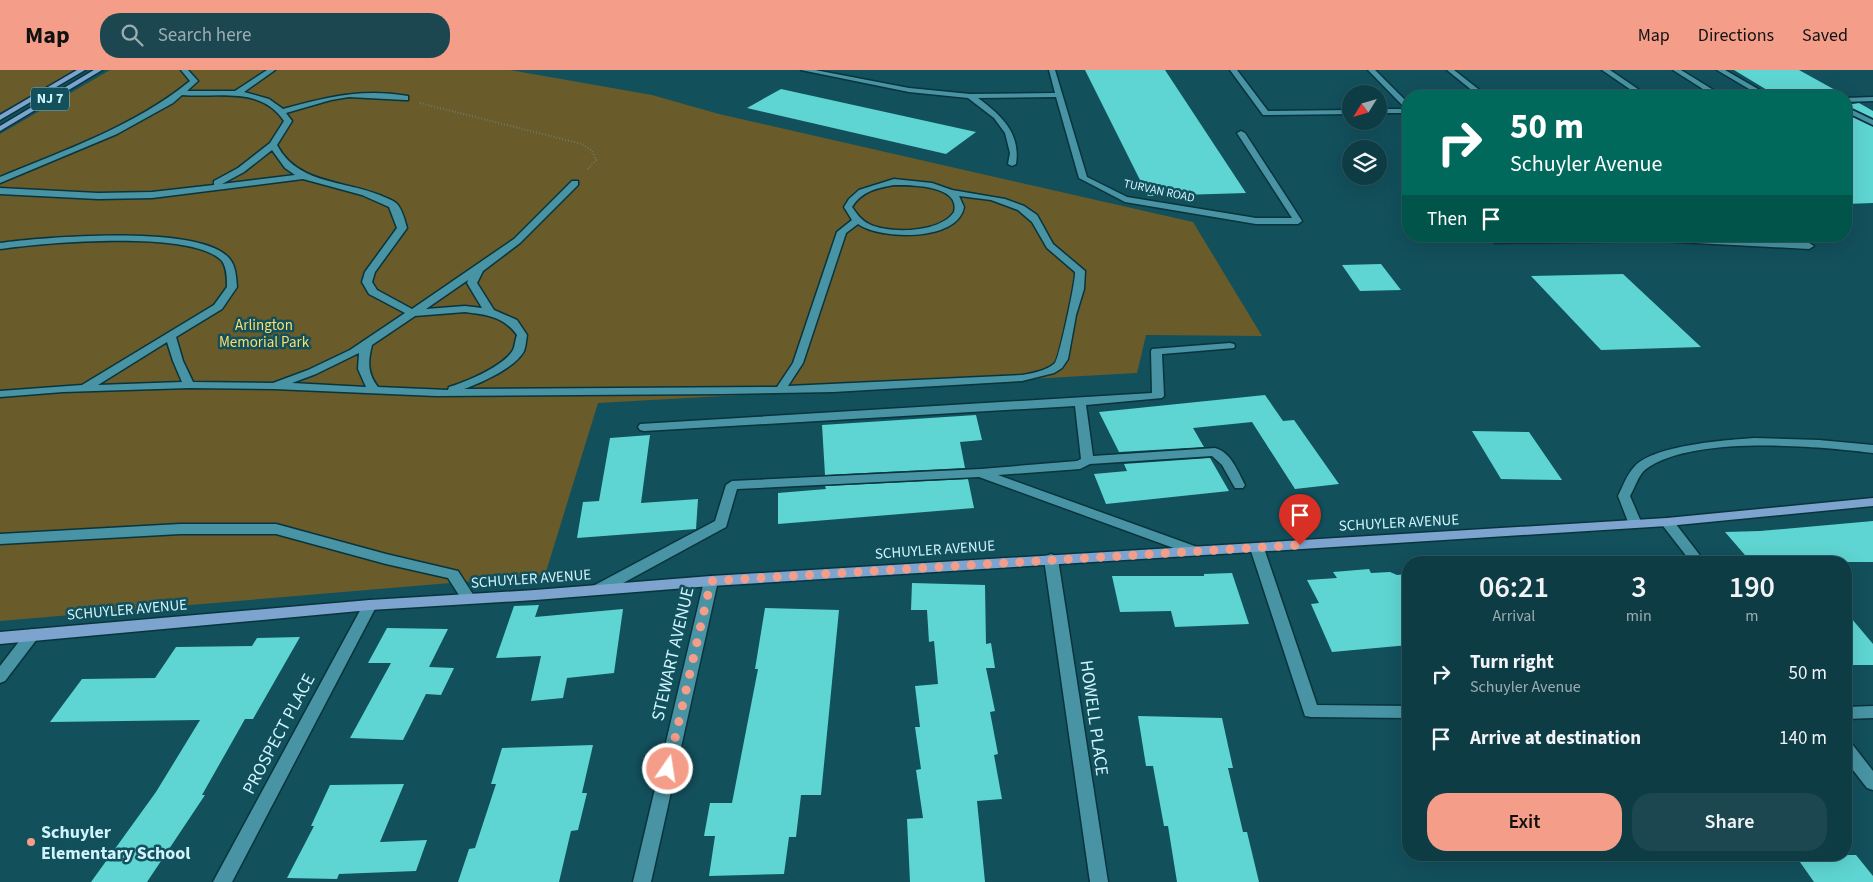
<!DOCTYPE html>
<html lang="en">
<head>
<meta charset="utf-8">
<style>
	body { margin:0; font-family:"Source Sans 3",sans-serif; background:#1c4750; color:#f1f3f6; height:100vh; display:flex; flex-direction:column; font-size:19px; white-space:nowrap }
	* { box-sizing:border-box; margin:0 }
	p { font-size:16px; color:#9badb3 }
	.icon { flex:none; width:28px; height:28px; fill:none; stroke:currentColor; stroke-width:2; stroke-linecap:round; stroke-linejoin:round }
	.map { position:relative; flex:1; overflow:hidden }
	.panel { position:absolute; left:1402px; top:486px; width:450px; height:305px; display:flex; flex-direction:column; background:#0e3c45; border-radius:20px; box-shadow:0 5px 20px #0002,0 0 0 1px #2e565e }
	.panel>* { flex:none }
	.top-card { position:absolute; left:1402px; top:20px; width:450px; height:152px; border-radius:20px; box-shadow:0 5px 20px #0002,0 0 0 1px #2e565e; background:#00695c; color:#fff; overflow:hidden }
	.needle { width:32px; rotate:233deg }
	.controls { position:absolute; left:1342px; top:15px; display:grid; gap:10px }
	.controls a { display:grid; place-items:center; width:45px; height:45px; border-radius:50%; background:#0e3c45; box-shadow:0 5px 20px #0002,0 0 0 1px #2e565e; font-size:25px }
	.pin { position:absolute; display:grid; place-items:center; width:42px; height:42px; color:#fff; margin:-51px -21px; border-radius:50% 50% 50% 0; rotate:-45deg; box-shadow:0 0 5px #0007 }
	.pin .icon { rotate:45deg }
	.me { position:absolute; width:55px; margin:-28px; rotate:13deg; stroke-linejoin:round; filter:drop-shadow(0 0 4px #0008) }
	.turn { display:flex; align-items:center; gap:18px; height:105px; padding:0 25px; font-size:22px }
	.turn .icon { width:65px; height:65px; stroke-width:2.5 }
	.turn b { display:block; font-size:35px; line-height:42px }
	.then { display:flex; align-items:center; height:48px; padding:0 25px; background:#0003; gap:10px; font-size:19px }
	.eta { display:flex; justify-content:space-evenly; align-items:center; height:85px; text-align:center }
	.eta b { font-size:30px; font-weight:600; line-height:35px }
	.cta { display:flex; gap:10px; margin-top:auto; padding:10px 25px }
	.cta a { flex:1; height:58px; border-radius:20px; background:#f49e8a; color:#111; font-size:20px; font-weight:600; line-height:58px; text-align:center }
	.cta a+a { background:#1c4750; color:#f1f3f6 }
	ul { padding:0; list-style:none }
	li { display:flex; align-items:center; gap:15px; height:65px; padding:0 25px }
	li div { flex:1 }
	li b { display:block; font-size:19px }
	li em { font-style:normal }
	header { display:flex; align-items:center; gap:30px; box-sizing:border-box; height:70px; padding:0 25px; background:#f49e8a; color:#111 }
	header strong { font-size:24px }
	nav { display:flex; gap:28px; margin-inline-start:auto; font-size:18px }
	.search { width:350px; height:45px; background:#1c4750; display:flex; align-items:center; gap:12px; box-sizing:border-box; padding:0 18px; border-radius:20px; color:#9badb3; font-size:19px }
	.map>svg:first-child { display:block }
	.green { fill:#695b2a }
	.building { fill:#5ed5d2 }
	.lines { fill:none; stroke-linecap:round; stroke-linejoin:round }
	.minor-casing { stroke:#09343c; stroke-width:3 }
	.major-casing { stroke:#09343c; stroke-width:3 }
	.path { stroke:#6799a4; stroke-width:2; stroke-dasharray:0.5 2.5; stroke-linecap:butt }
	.minor { fill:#4894a4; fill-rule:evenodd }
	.major { fill:#7ca4cf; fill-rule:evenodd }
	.route { stroke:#f49e8a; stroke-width:9; stroke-dasharray:0 16.2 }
	.poi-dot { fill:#f49e8a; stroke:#12505c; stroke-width:2 }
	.labels { text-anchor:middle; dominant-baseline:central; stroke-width:5; stroke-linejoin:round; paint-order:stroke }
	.far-street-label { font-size:12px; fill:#d0f4fd; stroke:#12505c }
	.shield { fill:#12505c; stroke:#97c3cd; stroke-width:1 }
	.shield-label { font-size:14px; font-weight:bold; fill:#d0f4fd }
	.park-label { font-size:15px; fill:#fedd6c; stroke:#12505c }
	.street-label { font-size:15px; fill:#d0f4fd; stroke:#12505c }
	.near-street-label { font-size:18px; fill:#d0f4fd; stroke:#12505c }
	.near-poi-label { font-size:18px; font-weight:bold; fill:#d0f4fd; stroke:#12505c; text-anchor:start }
</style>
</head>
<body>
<header>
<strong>Map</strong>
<div class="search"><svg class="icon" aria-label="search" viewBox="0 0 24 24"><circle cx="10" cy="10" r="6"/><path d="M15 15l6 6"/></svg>Search here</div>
<nav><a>Map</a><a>Directions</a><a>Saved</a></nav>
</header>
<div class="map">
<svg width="1873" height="812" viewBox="0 0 1873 812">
	<rect width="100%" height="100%" fill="#12505c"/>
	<g class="green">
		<polygon points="0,0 75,0 0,43"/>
		<polygon points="110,0 510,0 652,25 719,44 1193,152 1262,266 1146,265 1137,303 598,333 545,505 0,551 0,64"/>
	</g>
	<g class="building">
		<polygon points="1085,0 1165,0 1246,123 1148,126"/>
		<polygon points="1734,0 1799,0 1846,26 1783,26 1772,23"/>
		<polygon points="781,19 976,62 946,84 747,38"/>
		<polygon points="1859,33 1873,41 1873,48 1846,35"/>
		<polygon points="1846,44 1873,57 1873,133 1846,134"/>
		<polygon points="1381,194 1401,220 1360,221 1342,195"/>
		<polygon points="1623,204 1701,277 1601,280 1531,206"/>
		<polygon points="1265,325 1283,351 1294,350 1339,414 1295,419 1252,352 1193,358 1204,377 1119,382 1099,342"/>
		<polygon points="976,345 982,370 960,372 965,398 825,405 822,355"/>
		<polygon points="1472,361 1529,362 1562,410 1501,409"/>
		<polygon points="650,365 641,433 698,429 696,459 577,468 583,432 599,431 610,368"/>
		<polygon points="1210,388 1229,421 1106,434 1094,404 1127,401 1124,394"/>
		<polygon points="968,409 974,438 778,454 778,423 826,419 825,416"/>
		<polygon points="1873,451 1873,492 1751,492 1725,462 1760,461"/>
		<polygon points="1369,499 1371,503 1390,502 1397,505 1409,504 1409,575 1332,582 1311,534 1319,533 1307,510 1337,508 1333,502"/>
		<polygon points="1232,503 1249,554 1175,557 1171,541 1120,542 1112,506 1204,506 1204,504"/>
		<polygon points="912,513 985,515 986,574 991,573 995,598 986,598 995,641 990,642 998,684 994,685 1002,729 977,731 985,812 910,812 907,749 923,748 916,700 921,699 915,657 920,657 915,616 938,614 934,571 929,572 927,540 911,540"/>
		<polygon points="539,535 535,547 623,539 614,603 567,608 563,628 531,631 541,586 496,588 514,536"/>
		<polygon points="765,538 839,540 821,725 801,725 796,767 789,767 784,804 709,806 715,766 704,766 710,733 732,733 758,599 755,599"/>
		<polygon points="1846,542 1873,574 1873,595 1846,595"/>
		<polygon points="387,558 448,559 429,597 454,598 441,625 426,624 403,670 350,668 391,593 368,593"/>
		<polygon points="300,567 253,649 245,649 202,725 205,725 147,812 91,812 156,722 200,650 50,652 82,609 155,608 176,577 252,576 257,568"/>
		<polygon points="1138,646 1222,648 1233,698 1228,698 1243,762 1247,762 1259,812 1177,812 1168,756 1164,756 1153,696 1146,696"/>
		<polygon points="593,675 582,723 587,723 578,760 571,761 559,812 458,812 469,779 475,778 496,714 491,714 502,678"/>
		<polygon points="404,714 380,772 427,770 416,801 339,804 337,809 287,808 314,756 311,756 330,715"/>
		<polygon points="1795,785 1856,785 1873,806 1873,812 1814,812"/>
	</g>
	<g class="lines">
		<defs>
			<g id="minor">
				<path d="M181,0H188L198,11L187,21H235L267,0H275L244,22L269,29L283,39C327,27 362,18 408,26V30H405L349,27L331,30L286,43L292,51L277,75C298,115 345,110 382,126C386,128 393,130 396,133C402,138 405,151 407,158L375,202L372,212L377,220L412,239L514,169L572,111H578V115L520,173L483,201L477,213L494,240L517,250L527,265C526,270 526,276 524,281C515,298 481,313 464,319L777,317L793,293L837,162L852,150L844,137L849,129L859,120L894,109L932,113L952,120L1005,129L1024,136L1037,145L1053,174L1085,201L1084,219L1076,245L1068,289L1062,298L1054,303L1022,311L833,322L723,324L436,326L274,319L189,318L63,322L0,327V321L82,315L214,235L227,217C227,209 227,198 222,191C192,159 43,173 0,179V173C45,167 199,154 229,188C236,196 236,207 237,217L222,239L176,267L183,291L193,312L273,313L308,300L350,280L405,243L369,224L362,212L365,202L397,158L389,137L362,125L303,109L152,128L98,129L0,124V118L98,123L152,122L214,115V111L238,98L270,73L284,51C261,16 218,28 182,25L173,33L117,64L0,113V107C65,80 135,56 190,11ZM272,80L285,98L295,105L222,114L244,102ZM894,115C910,115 961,115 954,142C940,163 889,164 869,154C861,150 857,144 852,137C862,121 877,118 894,115ZM959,126L991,130L1018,140L1032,152L1047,178L1075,202C1076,210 1059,289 1055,293C1046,301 1033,303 1022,305L788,316L803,293L846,163L858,154C880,170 958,172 964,137ZM468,210L467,213L482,238L465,236L426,239ZM465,242C487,245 503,246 517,265C515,270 515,276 513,280C504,296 466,312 449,317L448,320L378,317C367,303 368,291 372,275L415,246ZM167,272L173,291L182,312L98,315ZM359,283L358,299L366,317L292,313L316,304Z"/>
				<path d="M801,0H815L909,18L970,24L1055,23L1049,0H1055L1087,107L1127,127L1256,148H1292L1237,63L1241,61L1245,63L1302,151L1298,154H1256L1125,132L1079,108L1056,27L978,28C1001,45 1021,63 1016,94L1012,96L1008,94L1010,83L1005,63L994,48L968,28L909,22Z"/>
				<polygon points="1230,0 1237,0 1268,41 1351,40 1351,44 1263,45"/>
				<polygon points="1368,0 1375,0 1409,34 1409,43 1379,43 1379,39 1406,39"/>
				<polygon points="1447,0 1454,0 1487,26 1479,26"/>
				<polygon points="1602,0 1610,0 1648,26 1640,26"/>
				<polygon points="1673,0 1681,0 1723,26 1714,26"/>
				<polygon points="1717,0 1725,0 1770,26 1761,26"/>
				<polygon points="1873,27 1873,31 1846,32 1846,28"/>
				<polygon points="1846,37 1873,50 1873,55 1846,42"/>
				<polygon points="1488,166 1678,166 1809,173 1814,176 1809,179 1659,171 1495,173"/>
				<path d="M1230,273L1234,274L1235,276L1234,278L1162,284L1164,326L1162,328L1086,335L1093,386L1215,378C1231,382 1238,402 1245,415L1243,418H1235L1222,395L1212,386L1090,394L1080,399L998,405L1200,478L1202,481L1200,484H1190L979,407L737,419L726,457L603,524H593L591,520L593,516L715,451L726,415L732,411L981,399L1077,391L1081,389L1075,336L644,361L640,360L638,357L640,354L1152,323L1151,281L1152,279Z"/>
				<path d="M1754,368L1819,370L1873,375V383C1817,376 1693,365 1646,399C1638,405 1635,418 1630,426L1642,454L1635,458L1630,457L1618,426C1623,416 1627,404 1635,396C1655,375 1726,370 1754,368Z"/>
				<polygon points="1667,448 1672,449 1705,492 1691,492 1660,452"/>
				<polygon points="180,454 276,454 386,484 458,501 476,529 474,533 464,533 448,508 386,494 276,464 180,464 0,474 0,464"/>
				<polygon points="1257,473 1262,475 1264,478 1317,635 1409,636 1409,648 1311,647 1305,646 1250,478 1252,475"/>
				<polygon points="1051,484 1056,486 1058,489 1108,812 1090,812 1044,489 1046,486"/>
				<polygon points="711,506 716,507 718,511 651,812 633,812 704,511 706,507"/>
				<polygon points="370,530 375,531 377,535 232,812 213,812 363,535 365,531"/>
				<polygon points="32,559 37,561 39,565 37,569 5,611 0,613 0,596 27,561"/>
				<polygon points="1873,636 1873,648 1846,649 1846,637"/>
				<polygon points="1846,672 1852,674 1873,701 1873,720 1867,718 1846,691"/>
			</g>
			<g id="major">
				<polygon points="77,0 85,0 0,50 0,45"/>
				<polygon points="94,0 102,0 0,61 0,56"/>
				<polygon points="1873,428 1873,436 1667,456 711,516 535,530 370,540 0,574 0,562 370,530 535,520 711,506 1667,448"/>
			</g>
		</defs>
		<use href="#minor" class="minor-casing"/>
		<use href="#major" class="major-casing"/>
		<polyline class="path" points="420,33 582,74 592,81 596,90 586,101"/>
		<use href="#minor" class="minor"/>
		<use href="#major" class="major"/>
	</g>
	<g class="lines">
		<polyline class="route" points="668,699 711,511 1300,475"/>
	</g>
	<circle class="poi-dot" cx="31" cy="772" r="5"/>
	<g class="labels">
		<g class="far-street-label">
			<text transform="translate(1159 121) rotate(12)">TURVAN ROAD</text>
		</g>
		<rect class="shield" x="31" y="17.5" width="38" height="23" rx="4"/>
		<g class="shield-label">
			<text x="50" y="29">NJ 7</text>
		</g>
		<g class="park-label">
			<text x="264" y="255">Arlington<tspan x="264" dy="17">Memorial Park</tspan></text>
		</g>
		<g class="street-label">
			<text transform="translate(1399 453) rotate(-3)">SCHUYLER AVENUE</text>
			<text transform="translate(935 480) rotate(-4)">SCHUYLER AVENUE</text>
			<text transform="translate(531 509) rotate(-4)">SCHUYLER AVENUE</text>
			<text transform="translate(127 540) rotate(-5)">SCHUYLER AVENUE</text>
		</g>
		<g class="near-street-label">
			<text transform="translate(673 584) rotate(-77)">STEWART AVENUE</text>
			<text transform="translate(1094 648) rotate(82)">HOWELL PLACE</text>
			<text transform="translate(279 664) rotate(-62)">PROSPECT PLACE</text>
		</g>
		<g class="near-poi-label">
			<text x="41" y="762">Schuyler<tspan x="41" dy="21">Elementary School</tspan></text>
		</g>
	</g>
</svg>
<div class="controls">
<a><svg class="needle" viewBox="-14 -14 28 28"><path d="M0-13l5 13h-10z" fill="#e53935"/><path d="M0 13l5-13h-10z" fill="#9badb3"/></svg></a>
<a><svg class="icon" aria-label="layers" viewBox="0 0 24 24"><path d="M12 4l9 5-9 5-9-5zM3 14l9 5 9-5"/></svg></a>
</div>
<div class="pin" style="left:1300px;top:475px;background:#d93025"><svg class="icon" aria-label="arrive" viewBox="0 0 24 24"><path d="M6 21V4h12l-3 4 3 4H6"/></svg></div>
<svg class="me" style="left:668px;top:699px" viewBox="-20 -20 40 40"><circle r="17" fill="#f49e8a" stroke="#fff" stroke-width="3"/><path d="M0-11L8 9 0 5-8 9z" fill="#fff"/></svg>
<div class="top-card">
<div class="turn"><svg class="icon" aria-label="right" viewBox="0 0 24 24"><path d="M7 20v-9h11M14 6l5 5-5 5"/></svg><div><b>50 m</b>Schuyler Avenue</div></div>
<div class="then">Then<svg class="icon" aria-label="arrive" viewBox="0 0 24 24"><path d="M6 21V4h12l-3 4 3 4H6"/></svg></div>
</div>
<section class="panel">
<div class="eta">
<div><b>06:21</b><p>Arrival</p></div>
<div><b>3</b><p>min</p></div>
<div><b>190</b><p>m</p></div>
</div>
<ul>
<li><svg class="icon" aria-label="right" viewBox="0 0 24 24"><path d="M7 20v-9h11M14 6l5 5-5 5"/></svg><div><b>Turn right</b><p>Schuyler Avenue</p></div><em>50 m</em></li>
<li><svg class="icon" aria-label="arrive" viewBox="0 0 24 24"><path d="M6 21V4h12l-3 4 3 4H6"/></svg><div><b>Arrive at destination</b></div><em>140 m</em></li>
</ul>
<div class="cta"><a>Exit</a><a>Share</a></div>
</section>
</div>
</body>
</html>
